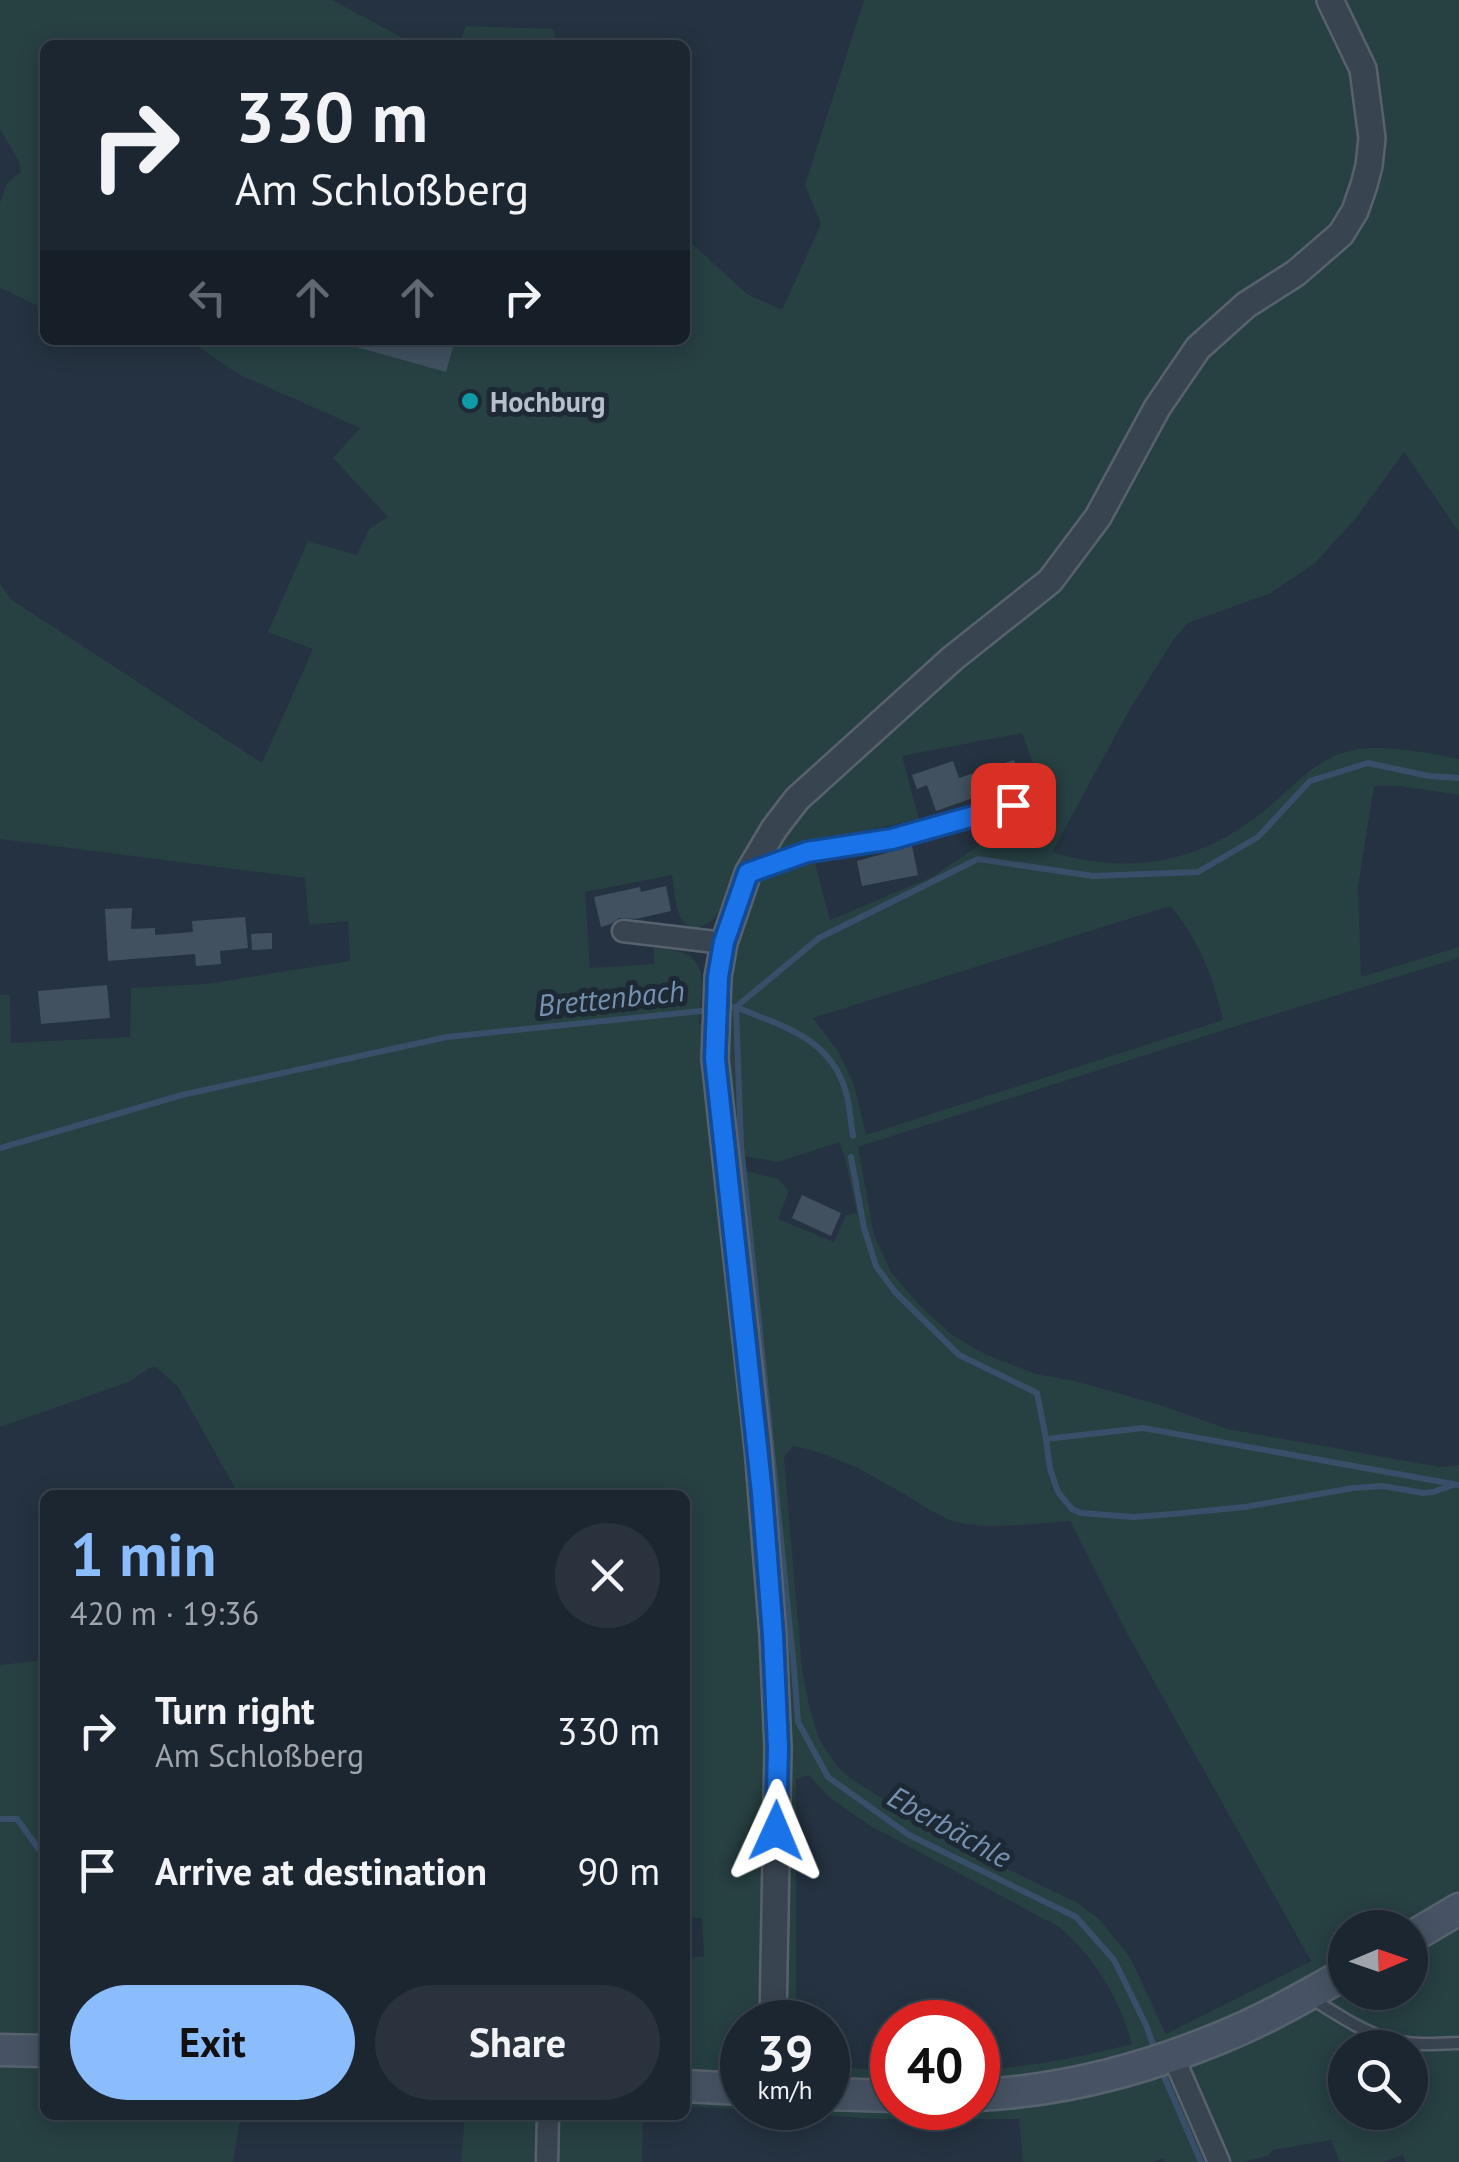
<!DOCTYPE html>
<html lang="en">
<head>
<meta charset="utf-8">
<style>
	body { margin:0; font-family:"PT Sans",sans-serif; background:#29323d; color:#f1f3f6; height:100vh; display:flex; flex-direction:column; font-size:38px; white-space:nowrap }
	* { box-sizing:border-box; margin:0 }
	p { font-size:32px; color:#a0a5ab }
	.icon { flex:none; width:55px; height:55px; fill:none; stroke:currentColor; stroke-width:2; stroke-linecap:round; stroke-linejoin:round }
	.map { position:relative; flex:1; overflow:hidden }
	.drawer { position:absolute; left:40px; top:1490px; width:650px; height:630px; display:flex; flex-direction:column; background:#1c2631; border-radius:15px; box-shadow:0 5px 25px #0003,0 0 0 2px #3a434d }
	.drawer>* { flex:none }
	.top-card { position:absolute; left:40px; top:40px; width:650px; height:305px; border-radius:15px; box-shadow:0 5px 25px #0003,0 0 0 2px #3a434d; background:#1c2631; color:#f1f3f6; overflow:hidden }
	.needle { width:65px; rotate:88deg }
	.tools { position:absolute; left:1328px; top:1910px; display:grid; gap:20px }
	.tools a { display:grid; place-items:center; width:100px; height:100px; border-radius:50%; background:#1c2631; box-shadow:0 5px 25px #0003,0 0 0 2px #3a434d; font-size:50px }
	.speed { position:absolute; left:720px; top:2000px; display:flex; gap:20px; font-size:50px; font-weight:700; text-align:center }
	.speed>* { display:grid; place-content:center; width:130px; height:130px; border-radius:50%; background:#1c2631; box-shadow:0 5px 25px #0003,0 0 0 2px #3a434d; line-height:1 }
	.speed small { font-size:25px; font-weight:400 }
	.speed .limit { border:15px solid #d22; background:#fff; color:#111 }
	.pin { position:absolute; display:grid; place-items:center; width:85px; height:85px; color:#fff; margin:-42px; border-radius:20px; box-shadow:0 5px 15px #0006 }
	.me { position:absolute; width:110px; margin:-55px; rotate:1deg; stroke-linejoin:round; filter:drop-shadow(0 0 8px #0008) }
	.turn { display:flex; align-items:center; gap:35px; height:210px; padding:0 30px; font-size:45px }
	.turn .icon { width:130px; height:130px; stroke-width:2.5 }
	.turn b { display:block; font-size:70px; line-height:85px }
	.lanes { display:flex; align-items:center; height:95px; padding:0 30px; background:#0003; justify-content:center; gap:50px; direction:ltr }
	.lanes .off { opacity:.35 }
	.round { display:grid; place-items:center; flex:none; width:105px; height:105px; border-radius:52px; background:#29323d }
	.overview { display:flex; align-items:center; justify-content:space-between; height:170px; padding:0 30px }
	h1 { font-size:60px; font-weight:800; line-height:75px; color:#8bbcfb }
	.button { display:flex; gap:20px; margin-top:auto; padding:20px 30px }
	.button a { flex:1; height:115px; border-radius:60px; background:#8bbcfb; color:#111; font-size:40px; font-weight:800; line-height:115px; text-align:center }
	.button a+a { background:#29323d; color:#f1f3f6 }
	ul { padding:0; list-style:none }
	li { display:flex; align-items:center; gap:30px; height:140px; padding:0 30px }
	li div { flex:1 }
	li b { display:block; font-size:38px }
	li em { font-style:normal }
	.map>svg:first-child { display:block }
	.green { fill:#274042; fill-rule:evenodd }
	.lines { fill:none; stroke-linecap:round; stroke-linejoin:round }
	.stream { stroke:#384f69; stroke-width:6 }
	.building { fill:#415160 }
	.service-casing { stroke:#57626e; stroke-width:15 }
	.minor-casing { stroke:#57626e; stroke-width:25 }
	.tertiary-casing { stroke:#57626e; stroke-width:30 }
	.secondary-casing { stroke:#57626e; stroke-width:35 }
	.service { stroke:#394451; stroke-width:10 }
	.minor { stroke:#394451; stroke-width:20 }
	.tertiary { stroke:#394451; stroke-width:25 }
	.secondary { stroke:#475364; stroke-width:30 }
	.route-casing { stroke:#114b97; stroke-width:25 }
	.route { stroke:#1a73e8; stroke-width:18 }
	.culture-dot { fill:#0f9aa8; stroke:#1e2936; stroke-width:4 }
	.labels { text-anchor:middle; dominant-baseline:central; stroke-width:10; stroke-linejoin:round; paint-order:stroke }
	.poi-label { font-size:28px; font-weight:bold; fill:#b6bfcb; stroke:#1e2936; text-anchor:start }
	.water-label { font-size:30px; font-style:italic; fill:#7591af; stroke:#1e2936 }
</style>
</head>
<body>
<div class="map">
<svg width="1459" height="2162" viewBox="0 0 1459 2162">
	<rect width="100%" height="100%" fill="#253241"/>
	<g class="green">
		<polygon points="0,0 332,0 416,45 45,45 45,309 0,288 0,203 7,183 21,172 19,161 0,129"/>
		<path d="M864,0H1459V532L1404,452L1357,517L1315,563L1271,593L1188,623L1174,639L1130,709L1052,852C1135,877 1207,861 1272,804C1298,782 1317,758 1353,750C1382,744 1430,753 1459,759V795L1400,786H1374L1358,887L1361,977L1459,947V958L1227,1029L858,1147L874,1235L891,1272L921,1307L952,1335L987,1355L1036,1374L1075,1381L1157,1404L1228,1429L1440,1467L1459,1465V2162H1406L1402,2155L1383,2162H1340L1331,2140L1273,2150L1268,2156L1243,2162H1164L1162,2158L1155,2162H1023L1019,2119H878L685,2106V1957H704L702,1918L685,1917V1495H239L178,1387L156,1367L149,1368L129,1382L0,1427V994L10,995L11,1043L130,1037L131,988L206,984L350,961L348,921L309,925L305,878L0,839V584L12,600L262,763L313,649L268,632L308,541L357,555L369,529L388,517L333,458L360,428L238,374L189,340H685V237L747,294L782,310L821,224L805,185ZM1022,733L1046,800L932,877L830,920L814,859C794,863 773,866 757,880L732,960L728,1026L699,1024C702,978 713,950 654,948V964L590,968L585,892L672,875C675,891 674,931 699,927C708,925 713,921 718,913L749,844L775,851L919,819L902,756ZM1170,906C1198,937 1214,979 1223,1020L866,1135L854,1085L838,1051L813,1018ZM839,1142L845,1158L857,1213L846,1215L834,1242L778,1219L789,1191L778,1179L739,1169L738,1155L778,1162ZM793,1446C830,1453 867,1472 899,1491C919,1503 939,1518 961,1523C989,1530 1040,1523 1070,1521L1129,1637L1311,1961L1166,2034L1130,1957L1099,1919L1076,1902L945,1839L850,1778L838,1767L829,1754L818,1736L809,1705L802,1669L784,1458ZM809,1775L829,1797L869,1825L1059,1927C1094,1956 1120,2000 1132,2044C1082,2057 1029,2067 978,2070V2108H892V2070L828,2067V2108H742V2022H796V1779ZM1345,1928H1410V1992H1345ZM1159,2043L1170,2076L1157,2080L1146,2047ZM1345,2048H1410V2112H1345Z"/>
		<polygon points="466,26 553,29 558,45 458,45"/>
		<polygon points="45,1660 45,2115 241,2115 233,2162 0,2162 0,1665"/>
		<polygon points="465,2115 542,2115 543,2162 461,2162"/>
		<polygon points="554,2115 643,2115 642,2162 553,2162"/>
	</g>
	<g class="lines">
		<g class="stream">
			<polyline points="723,1008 736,1007 819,938 978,859 1093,876 1198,872 1258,837 1310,781 1368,763 1429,776 1459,778"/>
			<path d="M853,1136C850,1120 850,1103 845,1089C829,1037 781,1026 736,1007L741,1145L794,1669L798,1722L828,1777L909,1835L1076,1917L1114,1960L1146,2025L1155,2050"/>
			<polyline points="0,1148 182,1095 447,1037 711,1010"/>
			<polyline points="851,1157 864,1228 876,1266 895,1292 959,1355 1037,1393 1046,1439 1143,1428 1459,1485"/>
			<polyline points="1046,1439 1050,1469 1058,1492 1072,1509 1081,1513 1133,1517 1173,1514 1245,1507 1353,1488 1383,1486 1423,1493 1433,1492 1453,1485"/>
			<polyline points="0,1819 17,1819 38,1848 45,1853"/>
			<polyline points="1160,2067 1201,2162"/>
		</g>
	</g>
	<g class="building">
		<polygon points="349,340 455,340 446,372 349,345"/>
		<polygon points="1014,760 1024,789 995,799 993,791 936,811 927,785 917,789 912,775 953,761 959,778"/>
		<polygon points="912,846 918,875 862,886 857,861"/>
		<polygon points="666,886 671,911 636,919 619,918 611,924 601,927 594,897 640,887 641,892"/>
		<polygon points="132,908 131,929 155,928 155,935 193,932 192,921 245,917 248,948 220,951 221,964 196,966 195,954 108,961 105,909"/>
		<polygon points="272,933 272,949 252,950 251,934"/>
		<polygon points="107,985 110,1018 41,1024 38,991"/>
		<polygon points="802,1195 841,1213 831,1236 792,1218"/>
	</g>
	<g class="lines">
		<defs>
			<g id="service">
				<polyline points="753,871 807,852 892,839 1013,805"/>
				<path d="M1311,1998C1335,2013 1361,2031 1388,2039C1411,2046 1436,2044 1459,2043"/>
			</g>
			<g id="minor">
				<polyline points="623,931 724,943"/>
				<polyline points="1173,2056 1219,2162"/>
				<polyline points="547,2162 548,2115"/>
			</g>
			<polyline id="tertiary" points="773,2022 778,1748 773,1635 758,1448 715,1059 718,977 724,943 748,873 774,829 797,799 953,658 1050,581 1098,517 1157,408 1198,348 1246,305 1296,273 1341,234 1355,211 1364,185 1369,166 1372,138 1363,69 1330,0"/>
			<g id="secondary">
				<polyline points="1410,1938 1459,1909"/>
				<polyline points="0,2050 45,2051"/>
				<polyline points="685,2086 742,2089"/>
				<polyline points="828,2094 892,2096"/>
				<path d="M978,2095C1062,2091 1145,2069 1222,2037C1265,2020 1305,1996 1345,1974"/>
			</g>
		</defs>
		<use href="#service" class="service-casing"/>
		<use href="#minor" class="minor-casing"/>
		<use href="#tertiary" class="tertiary-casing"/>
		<use href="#secondary" class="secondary-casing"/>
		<use href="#service" class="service"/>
		<use href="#minor" class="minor"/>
		<use href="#tertiary" class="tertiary"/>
		<use href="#secondary" class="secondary"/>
	</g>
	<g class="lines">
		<defs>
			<polyline id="route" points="776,1831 778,1748 773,1635 762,1493 715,1059 718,977 724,942 748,873 807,852 892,839 1013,805"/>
		</defs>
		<use href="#route" class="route-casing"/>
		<use href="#route" class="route"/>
	</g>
	<circle class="culture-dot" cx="470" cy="401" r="10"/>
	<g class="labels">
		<g class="poi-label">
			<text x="490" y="401">Hochburg</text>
		</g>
		<g class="water-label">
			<text transform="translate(611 997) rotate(-6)">Brettenbach</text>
			<text transform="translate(950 1826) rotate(29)">Eberbächle</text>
		</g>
	</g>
</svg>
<div class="tools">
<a><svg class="needle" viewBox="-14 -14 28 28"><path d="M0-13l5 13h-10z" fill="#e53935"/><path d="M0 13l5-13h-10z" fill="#a0a5ab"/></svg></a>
<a><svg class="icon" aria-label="search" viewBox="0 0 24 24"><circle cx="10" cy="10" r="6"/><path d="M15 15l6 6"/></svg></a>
</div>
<div class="speed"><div>39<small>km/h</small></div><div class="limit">40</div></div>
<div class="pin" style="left:1013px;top:805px;background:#d93025"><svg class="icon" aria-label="arrive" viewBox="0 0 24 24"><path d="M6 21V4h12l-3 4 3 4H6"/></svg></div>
<svg class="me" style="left:776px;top:1831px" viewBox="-20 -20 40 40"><path d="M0-17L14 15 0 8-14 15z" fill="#1a73e8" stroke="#fff" stroke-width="4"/></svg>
<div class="top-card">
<div class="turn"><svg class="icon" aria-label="right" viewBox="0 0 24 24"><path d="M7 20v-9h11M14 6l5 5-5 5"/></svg><div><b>330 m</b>Am Schloßberg</div></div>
<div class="lanes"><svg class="icon off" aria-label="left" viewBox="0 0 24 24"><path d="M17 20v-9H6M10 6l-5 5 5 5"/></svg><svg class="icon off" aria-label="ahead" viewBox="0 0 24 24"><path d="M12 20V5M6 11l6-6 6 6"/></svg><svg class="icon off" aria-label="ahead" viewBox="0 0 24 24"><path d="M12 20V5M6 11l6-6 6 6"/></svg><svg class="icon" aria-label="right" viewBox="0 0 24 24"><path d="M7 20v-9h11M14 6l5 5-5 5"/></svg></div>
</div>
<section class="drawer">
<div class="overview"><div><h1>1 min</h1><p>420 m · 19:36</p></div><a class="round"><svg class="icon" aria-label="close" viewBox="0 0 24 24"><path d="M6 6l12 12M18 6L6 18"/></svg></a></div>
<ul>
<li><svg class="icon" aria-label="right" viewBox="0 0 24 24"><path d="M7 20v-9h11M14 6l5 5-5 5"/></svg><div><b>Turn right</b><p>Am Schloßberg</p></div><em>330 m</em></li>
<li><svg class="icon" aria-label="arrive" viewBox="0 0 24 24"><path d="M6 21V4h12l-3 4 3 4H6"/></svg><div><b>Arrive at destination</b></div><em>90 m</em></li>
</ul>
<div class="button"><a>Exit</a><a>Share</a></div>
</section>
</div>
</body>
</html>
